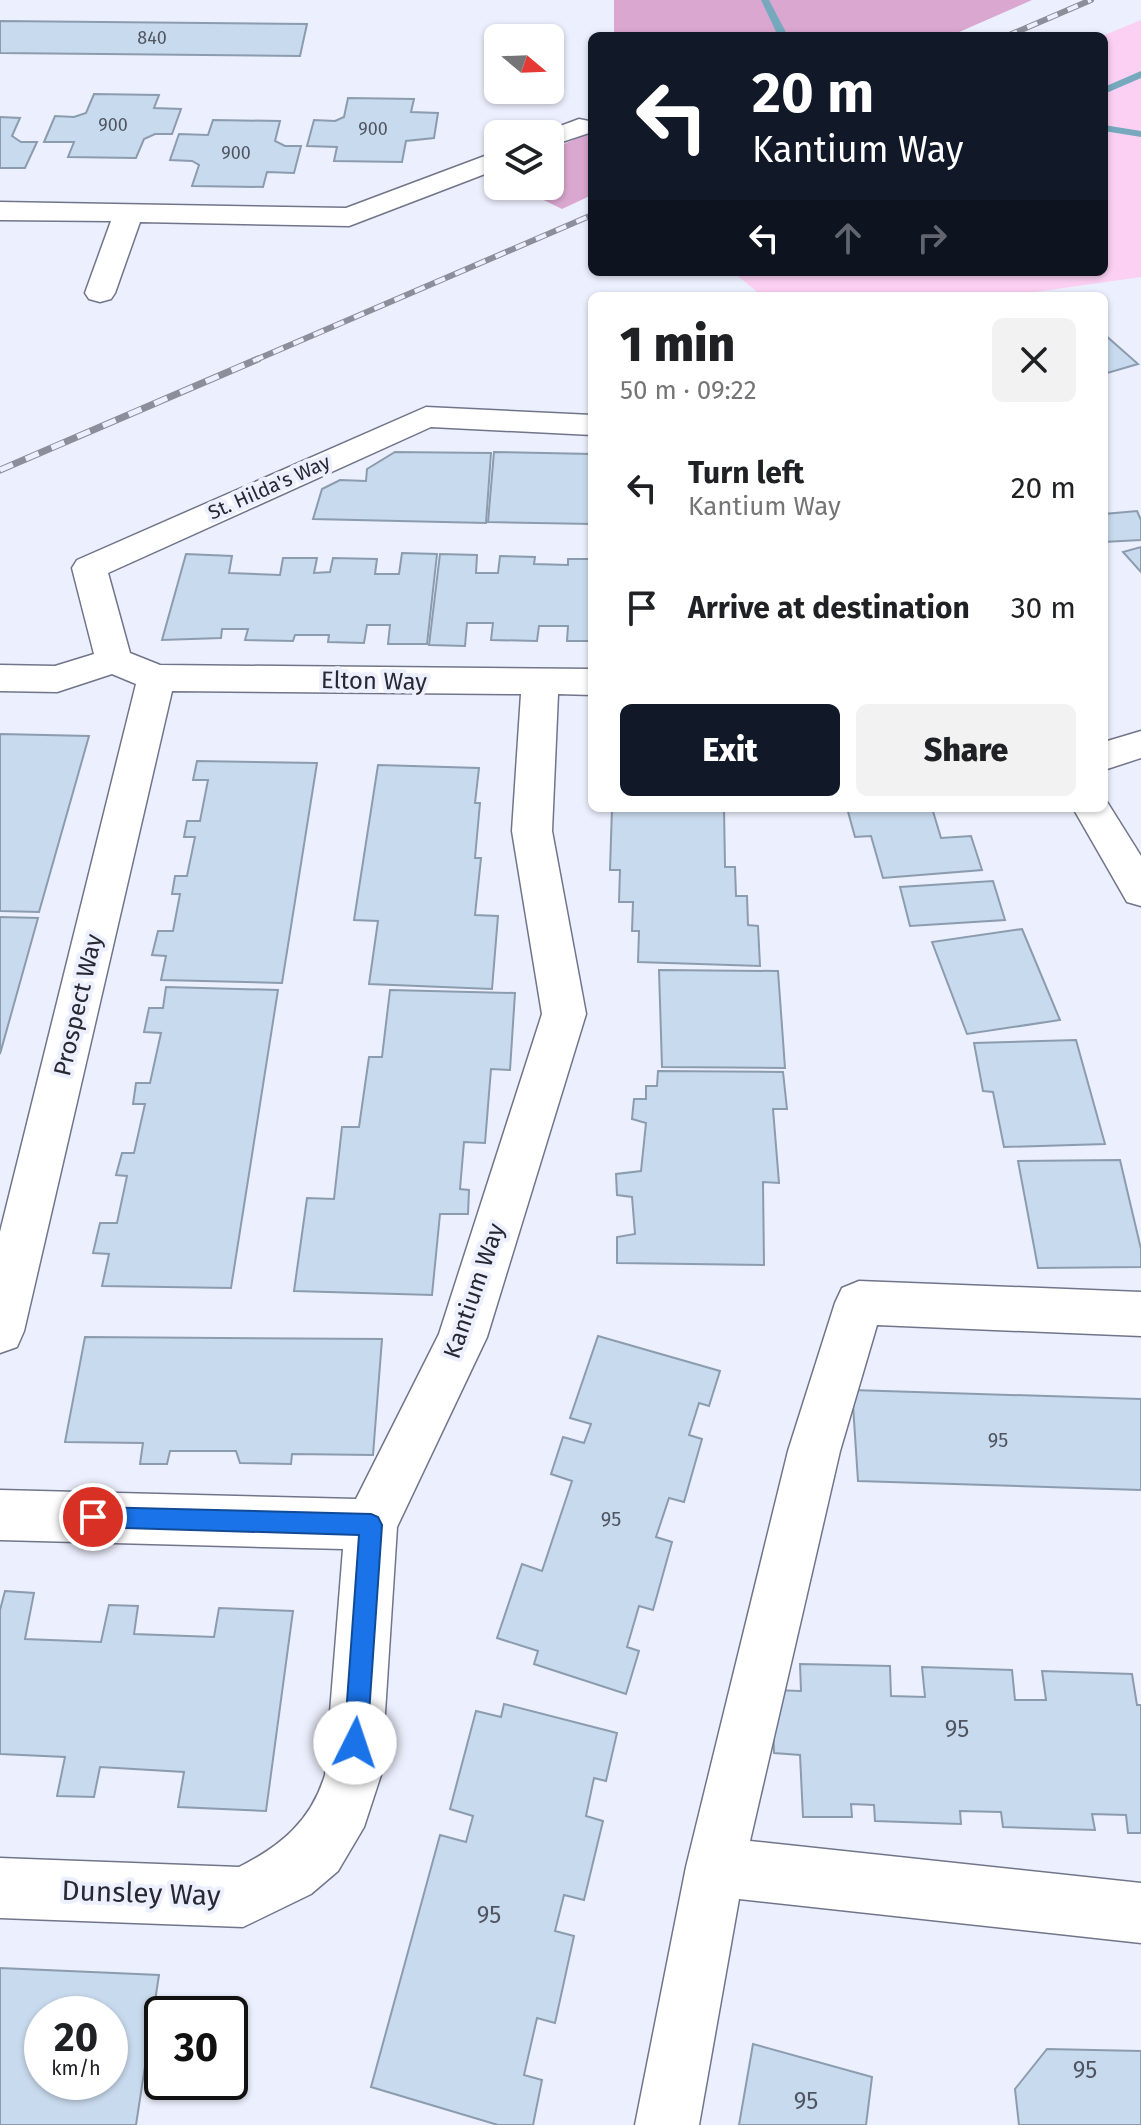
<!DOCTYPE html>
<html lang="en">
<head>
<meta charset="utf-8">
<style>
	body { margin:0; font-family:"Fira Sans",sans-serif; background:#f2f2f2; color:#202124; height:100vh; display:flex; flex-direction:column; font-size:30px; white-space:nowrap }
	* { box-sizing:border-box; margin:0 }
	p { font-size:26px; color:#757577 }
	.icon { flex:none; width:44px; height:44px; fill:none; stroke:currentColor; stroke-width:2; stroke-linecap:round; stroke-linejoin:round }
	.map { position:relative; flex:1; overflow:hidden }
	.drawer { position:absolute; left:588px; top:292px; width:520px; height:520px; display:flex; flex-direction:column; background:#fff; border-radius:12px; box-shadow:0 2px 6px #0004 }
	.drawer>* { flex:none }
	.top-card { position:absolute; left:588px; top:32px; width:520px; height:244px; border-radius:12px; box-shadow:0 2px 6px #0004; background:#111827; color:#fff; overflow:hidden }
	.needle { width:52px; rotate:109deg }
	.controls { position:absolute; left:484px; top:24px; display:grid; gap:16px }
	.controls a { display:grid; place-items:center; width:80px; height:80px; border-radius:12px; background:#fff; box-shadow:0 2px 6px #0004; font-size:40px }
	.speed { position:absolute; left:24px; top:1996px; display:flex; gap:16px; font-size:40px; font-weight:700; text-align:center }
	.speed>* { display:grid; place-content:center; width:104px; height:104px; border-radius:50%; background:#fff; box-shadow:0 2px 6px #0004; line-height:1 }
	.speed small { font-size:20px; font-weight:400 }
	.speed .limit { border:4px solid #111; border-radius:12px; background:#fff; color:#111 }
	.pin { position:absolute; display:grid; place-items:center; width:68px; height:68px; color:#fff; margin:-34px; border:4px solid #fff; border-radius:50%; box-shadow:0 2px 8px #0007 }
	.me { position:absolute; width:88px; margin:-44px; rotate:4deg; stroke-linejoin:round; filter:drop-shadow(0 0 6px #0008) }
	.turn { display:flex; align-items:center; gap:28px; height:168px; padding:0 32px; font-size:36px }
	.turn .icon { width:104px; height:104px; stroke-width:2.5 }
	.turn b { display:block; font-size:56px; line-height:68px }
	.lanes { display:flex; align-items:center; height:76px; padding:0 32px; background:#0003; justify-content:center; gap:40px; direction:ltr }
	.lanes .off { opacity:.35 }
	.round { display:grid; place-items:center; flex:none; width:84px; height:84px; border-radius:12px; background:#f2f2f2 }
	.headline { display:flex; align-items:center; justify-content:space-between; height:136px; padding:0 32px }
	h1 { font-size:48px; font-weight:800; line-height:60px }
	.button { display:flex; gap:16px; margin-top:auto; padding:16px 32px }
	.button a { flex:1; height:92px; border-radius:12px; background:#111827; color:#fff; font-size:32px; font-weight:800; line-height:92px; text-align:center }
	.button a+a { background:#f2f2f2; color:#202124 }
	ul { padding:0; list-style:none }
	li { display:flex; align-items:center; gap:24px; height:120px; padding:0 32px }
	li div { flex:1 }
	li b { display:block; font-size:30px }
	li em { font-style:normal }
	.map>svg:first-child { display:block }
	.green { fill:#fcd0f3 }
	.forest { fill:#daa7d0 }
	.lines { fill:none; stroke-linecap:round; stroke-linejoin:round }
	.stream { fill:#76a9bd; fill-rule:evenodd }
	.building { fill:#c8daed; stroke:#8b9cae; stroke-width:2; fill-rule:evenodd }
	.minor-casing { stroke:#71758a; stroke-width:3 }
	.minor { fill:#fff; fill-rule:evenodd }
	.rail-far1-casing { stroke:#8c8e99; stroke-width:6 }
	.rail-casing { stroke:#8c8e99; stroke-width:7 }
	.rail-far1 { stroke:#eceffd; stroke-width:4; stroke-dasharray:11; stroke-linecap:butt }
	.rail { stroke:#eceffd; stroke-width:5; stroke-dasharray:14; stroke-linecap:butt }
	.route { fill:#1a73e8; stroke:#114b97; stroke-width:2 }
	.labels { text-anchor:middle; dominant-baseline:central; stroke-width:8; stroke-linejoin:round; paint-order:stroke }
	.far-number-label { font-size:18px; fill:#4f5460 }
	.far-street-label { font-size:20px; fill:#272831; stroke:#eceffd }
	.number-label { font-size:20px; fill:#4f5460 }
	.street-label { font-size:24px; fill:#272831; stroke:#eceffd }
	.near-number-label { font-size:24px; fill:#4f5460 }
	.near-street-label { font-size:28px; fill:#272831; stroke:#eceffd }
</style>
</head>
<body>
<div class="map">
<svg width="1141" height="2125" viewBox="0 0 1141 2125">
	<rect width="100%" height="100%" fill="#eceffd"/>
	<polygon class="green" points="1141,20 1141,277 1007,296 762,296 733,272 1104,272 1102,36"/>
	<g class="forest">
		<polygon points="614,0 1032,0 950,36 614,36"/>
		<polygon points="592,132 592,195 562,209 515,186 550,186 550,150"/>
	</g>
	<g class="lines">
		<g class="stream">
			<polygon points="761,0 769,0 788,36 778,36"/>
			<polygon points="1141,71 1141,78 1104,94 1104,87"/>
			<polygon points="1104,125 1141,131 1141,137 1104,131"/>
		</g>
	</g>
	<g class="building">
		<polygon points="0,21 307,24 300,56 0,53"/>
		<polygon points="94,94 159,95 154,108 181,109 172,134 155,134 144,139 136,158 68,157 74,142 44,142 55,116 74,117 86,113"/>
		<polygon points="348,98 414,99 411,112 438,113 434,138 406,141 402,162 334,161 337,147 307,146 314,120 335,121 344,117"/>
		<polygon points="0,117 20,118 12,136 21,142 37,142 25,168 0,168"/>
		<polygon points="213,120 280,121 275,141 285,146 301,146 294,173 267,172 263,187 192,186 199,165 192,161 170,160 179,134 208,135"/>
		<polygon points="1104,334 1138,364 1104,374"/>
		<polygon points="395,452 491,453 486,523 313,519 322,489 340,480 366,481 367,469"/>
		<polygon points="494,452 592,454 592,524 488,522"/>
		<polygon points="1137,511 1141,520 1141,540 1104,542 1104,514"/>
		<polygon points="1141,547 1141,572 1123,552"/>
		<polygon points="402,553 437,554 427,644 388,644 390,625 367,625 364,643 328,642 329,635 295,635 293,641 245,640 248,629 222,629 221,638 162,640 186,554 232,556 229,573 280,575 283,558 317,558 314,573 330,572 333,558 377,559 375,574 399,574"/>
		<polygon points="440,554 477,555 476,573 498,573 500,556 535,557 534,564 568,565 568,559 592,559 592,623 589,641 567,641 568,626 539,626 537,641 491,640 493,623 467,623 465,646 429,645"/>
		<polygon points="0,734 89,736 39,912 0,911"/>
		<polygon points="197,761 317,763 282,983 161,980 166,956 152,955 158,931 173,931 180,894 172,894 175,876 187,876 195,837 184,837 187,821 200,821 208,780 193,780"/>
		<polygon points="378,765 479,768 475,803 480,803 475,858 481,858 475,915 498,916 492,989 369,984 378,921 354,920"/>
		<polygon points="612,808 724,808 725,867 735,867 736,896 747,896 748,925 758,926 760,966 638,962 639,931 632,931 633,902 619,902 620,870 610,870"/>
		<polygon points="847,808 932,808 941,838 971,836 982,870 883,878 871,836 855,837"/>
		<polygon points="993,881 1005,920 910,926 900,887"/>
		<polygon points="0,917 38,918 0,1054"/>
		<polygon points="1022,929 1060,1020 967,1034 932,942"/>
		<polygon points="659,970 778,971 785,1068 662,1067"/>
		<polygon points="166,987 278,990 231,1288 102,1286 109,1254 93,1253 100,1223 117,1223 127,1176 116,1175 122,1153 134,1153 145,1104 133,1104 136,1083 150,1083 161,1033 144,1032 149,1008 163,1008"/>
		<polygon points="390,990 515,993 510,1070 491,1069 485,1143 464,1142 460,1189 469,1190 468,1214 440,1214 432,1295 294,1291 307,1198 334,1199 342,1127 359,1127 369,1057 382,1057"/>
		<polygon points="1076,1040 1105,1144 1004,1147 993,1092 983,1091 974,1043"/>
		<polygon points="658,1071 783,1072 787,1109 773,1109 779,1183 763,1182 764,1265 617,1263 617,1237 635,1234 632,1197 617,1195 616,1174 641,1171 646,1123 632,1119 634,1099 646,1099 646,1086 657,1086"/>
		<polygon points="1120,1160 1141,1249 1141,1267 1038,1268 1018,1161"/>
		<polygon points="598,1336 720,1371 709,1406 699,1403 689,1435 702,1439 684,1502 669,1498 656,1537 672,1542 653,1610 639,1606 627,1647 639,1651 626,1694 534,1664 538,1651 497,1638 522,1564 542,1571 572,1481 551,1474 563,1437 584,1443 591,1424 570,1418"/>
		<polygon points="85,1337 382,1339 373,1455 292,1454 291,1464 240,1463 236,1451 170,1451 167,1464 140,1464 143,1443 65,1442"/>
		<polygon points="852,1390 1141,1399 1141,1490 858,1481"/>
		<polygon points="5,1591 34,1593 25,1639 101,1642 109,1605 138,1606 134,1634 214,1637 219,1608 293,1611 266,1811 178,1807 184,1772 100,1767 94,1797 57,1796 65,1757 0,1754 0,1610"/>
		<polygon points="800,1664 890,1666 891,1696 925,1697 922,1667 1012,1670 1015,1700 1046,1700 1042,1671 1132,1674 1137,1705 1141,1705 1141,1833 1128,1833 1126,1815 1092,1814 1095,1830 1003,1827 1001,1812 960,1811 961,1824 875,1821 874,1805 851,1804 852,1817 803,1817 800,1755 774,1753 772,1690 801,1691"/>
		<polygon points="504,1704 617,1733 606,1781 594,1778 586,1816 603,1821 584,1900 564,1895 555,1931 574,1936 555,2023 537,2018 524,2075 542,2080 533,2125 498,2125 371,2087 440,1835 466,1842 473,1816 450,1809 476,1711 501,1717"/>
		<path d="M0,1968L159,1975L136,2125H0ZM42,2014H110V2082H42Z"/>
		<polygon points="753,2044 872,2077 866,2125 739,2125"/>
		<polygon points="1047,2049 1141,2051 1141,2125 1019,2125 1015,2089"/>
	</g>
	<g class="lines">
		<defs>
			<g id="minor">
				<polygon points="579,119 589,121 592,126 589,133 550,146 550,134 539,134"/>
				<polygon points="498,151 498,169 349,226 140,222 115,293 111,299 100,302 89,299 85,293 111,221 0,220 0,202 346,208"/>
				<path d="M426,407L592,415V435L431,427L108,573L130,653L160,665L592,669V695L558,694L552,831L586,1014L487,1337L397,1527L381,1775L364,1827L338,1871L311,1894L243,1927L0,1918V1858L239,1867C281,1846 311,1821 325,1775L343,1549L0,1540V1490L356,1499L439,1334L542,1014L512,831L521,694L172,691L24,1331L17,1347L0,1353V1232L136,684L112,674L57,692L0,691V665L55,666L94,654L72,568L77,560Z"/>
				<polygon points="1141,731 1141,758 1104,770 1104,742"/>
				<polygon points="1104,797 1141,856 1141,906 1127,902 1073,808 1104,808"/>
				<polygon points="859,1281 1141,1292 1141,1336 877,1325 840,1451 750,1841 1141,1883 1141,1943 739,1899 699,2125 635,2125 686,1867 788,1451 835,1303 842,1288"/>
			</g>
		</defs>
		<use href="#minor" class="minor-casing"/>
		<use href="#minor" class="minor"/>
		<defs>
			<g id="rail-far1">
				<polyline points="1007,36 1091,0"/>
				<polyline points="253,361 592,215"/>
			</g>
			<polyline id="rail" points="0,470 258,359"/>
		</defs>
		<use href="#rail-far1" class="rail-far1-casing"/>
		<use href="#rail" class="rail-casing"/>
		<use href="#rail-far1" class="rail-far1"/>
		<use href="#rail" class="rail"/>
	</g>
	<polygon class="route" points="93,1507 371,1514 378,1517 382,1525 367,1743 363,1752 355,1755 347,1752 344,1743 359,1535 93,1527 85,1524 82,1517 85,1510"/>
	<g class="labels">
		<g class="far-number-label">
			<text x="152" y="38">840</text>
			<text x="113" y="125">900</text>
			<text x="373" y="129">900</text>
			<text x="236" y="153">900</text>
		</g>
		<g class="far-street-label">
			<text transform="translate(269 487) rotate(-24)">St. Hilda's Way</text>
		</g>
		<g class="number-label">
			<text x="998" y="1440">95</text>
			<text x="611" y="1519">95</text>
		</g>
		<g class="street-label">
			<text transform="translate(374 681) rotate(1)">Elton Way</text>
			<text transform="translate(78 1005) rotate(-77)">Prospect Way</text>
			<text transform="translate(474 1291) rotate(-71)">Kantium Way</text>
		</g>
		<g class="near-number-label">
			<text x="957" y="1729">95</text>
			<text x="489" y="1915">95</text>
			<text x="1085" y="2070">95</text>
			<text x="806" y="2101">95</text>
		</g>
		<g class="near-street-label">
			<text transform="translate(141 1893) rotate(2)">Dunsley Way</text>
		</g>
	</g>
</svg>
<div class="controls">
<a><svg class="needle" viewBox="-14 -14 28 28"><path d="M0-13l5 13h-10z" fill="#e53935"/><path d="M0 13l5-13h-10z" fill="#757577"/></svg></a>
<a><svg class="icon" aria-label="layers" viewBox="0 0 24 24"><path d="M12 4l9 5-9 5-9-5zM3 14l9 5 9-5"/></svg></a>
</div>
<div class="speed"><div>20<small>km/h</small></div><div class="limit">30</div></div>
<div class="pin" style="left:93px;top:1517px;background:#d93025"><svg class="icon" aria-label="arrive" viewBox="0 0 24 24"><path d="M6 21V4h12l-3 4 3 4H6"/></svg></div>
<svg class="me" style="left:355px;top:1743px" viewBox="-20 -20 40 40"><circle r="19" fill="#fff"/><path d="M0-13L10 11 0 6-10 11z" fill="#1a73e8"/></svg>
<div class="top-card">
<div class="turn"><svg class="icon" aria-label="left" viewBox="0 0 24 24"><path d="M17 20v-9H6M10 6l-5 5 5 5"/></svg><div><b>20 m</b>Kantium Way</div></div>
<div class="lanes"><svg class="icon" aria-label="left" viewBox="0 0 24 24"><path d="M17 20v-9H6M10 6l-5 5 5 5"/></svg><svg class="icon off" aria-label="ahead" viewBox="0 0 24 24"><path d="M12 20V5M6 11l6-6 6 6"/></svg><svg class="icon off" aria-label="right" viewBox="0 0 24 24"><path d="M7 20v-9h11M14 6l5 5-5 5"/></svg></div>
</div>
<section class="drawer">
<div class="headline"><div><h1>1 min</h1><p>50 m · 09:22</p></div><a class="round"><svg class="icon" aria-label="close" viewBox="0 0 24 24"><path d="M6 6l12 12M18 6L6 18"/></svg></a></div>
<ul>
<li><svg class="icon" aria-label="left" viewBox="0 0 24 24"><path d="M17 20v-9H6M10 6l-5 5 5 5"/></svg><div><b>Turn left</b><p>Kantium Way</p></div><em>20 m</em></li>
<li><svg class="icon" aria-label="arrive" viewBox="0 0 24 24"><path d="M6 21V4h12l-3 4 3 4H6"/></svg><div><b>Arrive at destination</b></div><em>30 m</em></li>
</ul>
<div class="button"><a>Exit</a><a>Share</a></div>
</section>
</div>
</body>
</html>
